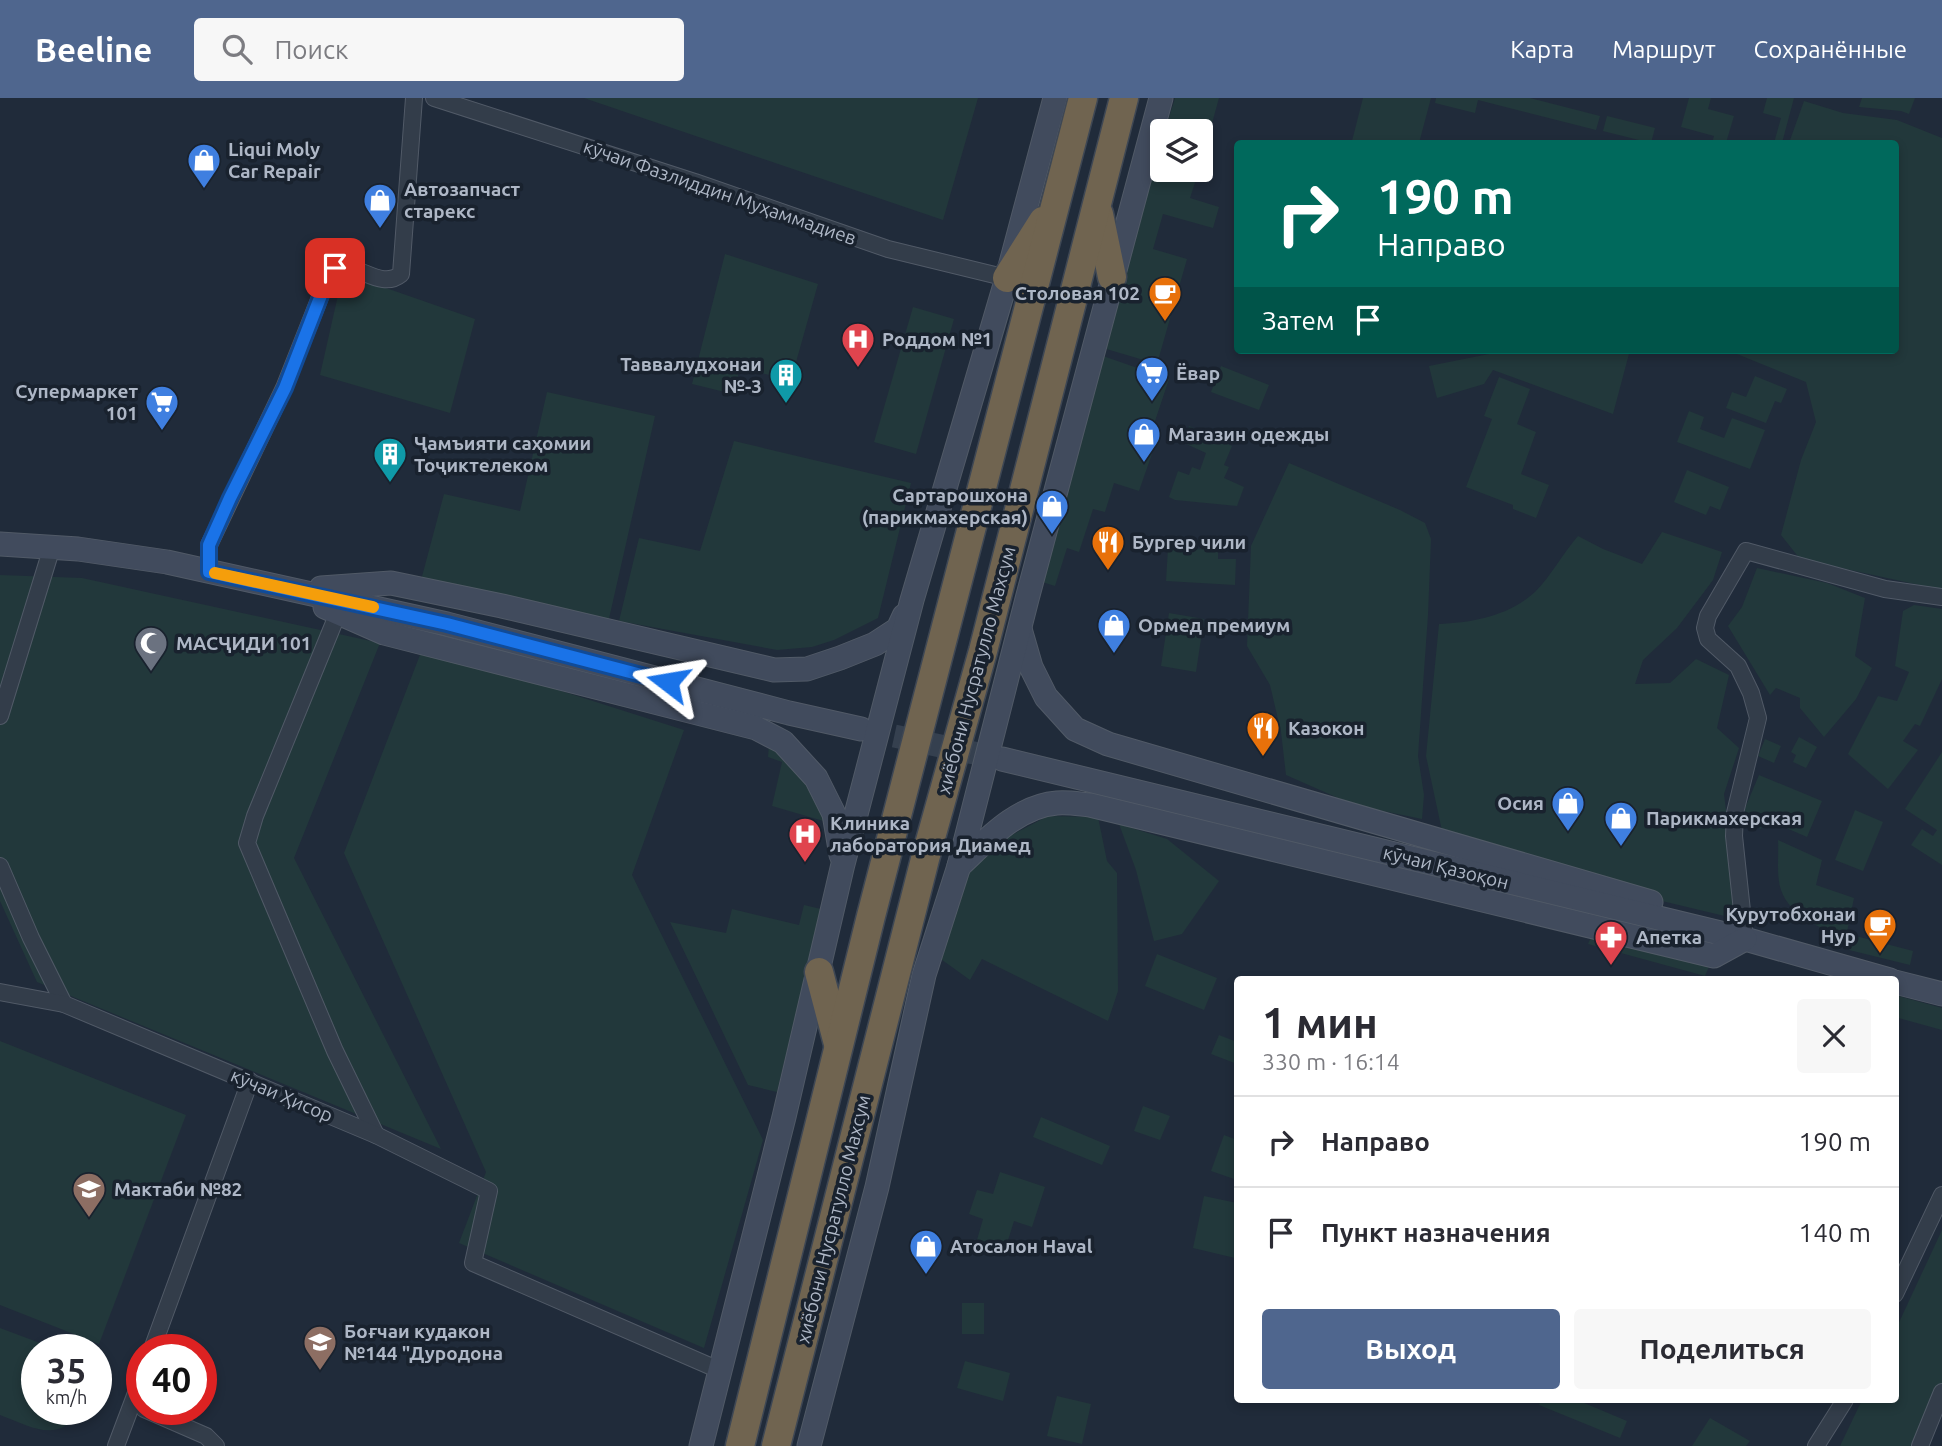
<!DOCTYPE html>
<html lang="ru">
<head>
<meta charset="utf-8">
<style>
	body { margin:0; font-family:Ubuntu,sans-serif; background:#f7f7f7; color:#2b2b33; height:100vh; display:flex; flex-direction:column; font-size:26px; white-space:nowrap }
	* { box-sizing:border-box; margin:0 }
	p { font-size:23px; color:#7c7c81 }
	.icon { flex:none; width:38px; height:38px; fill:none; stroke:currentColor; stroke-width:2; stroke-linecap:round; stroke-linejoin:round }
	.map { position:relative; flex:1; overflow:hidden }
	.panel { position:absolute; left:1234px; top:878px; width:665px; height:427px; display:flex; flex-direction:column; background:#fff; border-radius:7px; box-shadow:0 4px 10px #0003 }
	.panel>* { flex:none }
	.top-card { position:absolute; left:1234px; top:42px; width:665px; height:214px; border-radius:7px; box-shadow:0 4px 10px #0003; background:#00695c; color:#fff; overflow:hidden }
	.fabs { position:absolute; left:1150px; top:21px; display:grid; gap:14px }
	.fabs a { display:grid; place-items:center; width:63px; height:63px; border-radius:7px; background:#fff; box-shadow:0 4px 10px #0003; font-size:35px }
	.speed { position:absolute; left:21px; top:1236px; display:flex; gap:14px; font-size:35px; font-weight:700; text-align:center }
	.speed>* { display:grid; place-content:center; width:91px; height:91px; border-radius:50%; background:#fff; box-shadow:0 4px 10px #0003; line-height:1 }
	.speed small { font-size:18px; font-weight:400 }
	.speed .limit { border:10px solid #d22; background:#fff; color:#111 }
	.pin { position:absolute; display:grid; place-items:center; width:60px; height:60px; color:#fff; margin:-30px; border-radius:14px; box-shadow:0 4px 10px #0006 }
	.me { position:absolute; width:77px; margin:-38px; rotate:284deg; stroke-linejoin:round; filter:drop-shadow(0 0 5px #0008) }
	.turn { display:flex; align-items:center; gap:24px; height:147px; padding:0 28px; font-size:32px }
	.turn .icon { width:91px; height:91px; stroke-width:2.5 }
	.turn b { display:block; font-size:49px; line-height:60px }
	.then { display:flex; align-items:center; height:66px; padding:0 28px; background:#0003; gap:14px; font-size:26px }
	.round { display:grid; place-items:center; flex:none; width:74px; height:74px; border-radius:7px; background:#f7f7f7 }
	.head { display:flex; align-items:center; justify-content:space-between; height:119px; padding:0 28px }
	h1 { font-size:42px; font-weight:700; line-height:52px }
	.primary-button { display:flex; gap:14px; margin-top:auto; padding:14px 28px }
	.primary-button a { flex:1; height:80px; border-radius:7px; background:#4f668e; color:#fff; font-size:28px; font-weight:700; line-height:80px; text-align:center }
	.primary-button a+a { background:#f7f7f7; color:#2b2b33 }
	ul { padding:0; list-style:none }
	li { display:flex; align-items:center; gap:21px; height:91px; padding:0 28px; border-top:2px solid #e1e1e2 }
	li div { flex:1 }
	li b { display:block; font-size:26px }
	li em { font-style:normal }
	header { display:flex; align-items:center; gap:42px; box-sizing:border-box; height:98px; padding:0 35px; background:#4f668e; color:#fff }
	header strong { font-size:33px }
	nav { display:flex; gap:38px; margin-inline-start:auto; font-size:24px }
	.search { width:490px; height:63px; background:#f7f7f7; display:flex; align-items:center; gap:18px; box-sizing:border-box; padding:0 24px; border-radius:7px; color:#7c7c81; font-size:26px }
	.map>svg:first-child { display:block }
	.green { fill:#22383b }
	.lines { fill:none; stroke-linecap:round; stroke-linejoin:round }
	.secondary-tunnel { stroke:#35404f; stroke-width:23; stroke-dasharray:23 11; stroke-linecap:butt }
	.street-casing { stroke:#515a67; stroke-width:18 }
	.secondary-casing { stroke:#515a67; stroke-width:25 }
	.highway-casing { stroke:#3e4754; stroke-width:31 }
	.street { stroke:#333d4a; stroke-width:16 }
	.secondary { stroke:#414b5d; stroke-width:23 }
	.highway { stroke:#706450; stroke-width:28 }
	.route-casing { stroke:#114b97; stroke-width:18 }
	.route { stroke:#1a73e8; stroke-width:12 }
	.slow { stroke:#f59e0b; stroke-width:12 }
	.labels { text-anchor:middle; dominant-baseline:central; stroke-width:7; stroke-linejoin:round; paint-order:stroke }
	.poi-label { font-size:19px; font-weight:bold; fill:#aeb7c6; stroke:#19222e; text-anchor:start }
	.street-label { font-size:19px; fill:#aeb7c6; stroke:#19222e }
</style>
</head>
<body>
<header>
<strong>Beeline</strong>
<div class="search"><svg class="icon" aria-label="search" viewBox="0 0 24 24"><circle cx="10" cy="10" r="6"/><path d="M15 15l6 6"/></svg>Поиск</div>
<nav><a>Карта</a><a>Маршрут</a><a>Сохранённые</a></nav>
</header>
<div class="map">
<svg width="1942" height="1348" viewBox="0 0 1942 1348">
	<rect width="100%" height="100%" fill="#202b3a"/>
	<g class="green">
		<polygon points="584,0 978,0 943,122"/>
		<polygon points="1175,0 1219,0 1201,65 1200,33 1165,33"/>
		<polygon points="1363,0 1431,0 1419,45 1360,46 1352,43"/>
		<polygon points="1436,0 1530,0 1600,18 1596,32 1478,2 1475,15 1435,5"/>
		<polygon points="1689,0 1711,0 1708,11 1734,18 1726,45 1712,45 1714,38 1681,29"/>
		<polygon points="1767,0 1794,0 1782,45 1774,45 1781,20 1763,15"/>
		<polygon points="1862,0 1915,0 1909,16 1901,13 1859,9"/>
		<polygon points="1804,3 1843,15 1897,22 1942,40 1942,492 1800,461 1781,437 1801,362 1816,324 1806,284 1737,256 1733,252 1895,252 1895,46 1789,45"/>
		<polygon points="1607,18 1655,30 1651,45 1603,33"/>
		<polygon points="1162,44 1162,72 1199,72 1190,100 1219,109 1213,130 1163,116 1153,151 1187,161 1157,266 1103,250"/>
		<polygon points="725,156 818,186 791,282 740,270 733,296 692,286"/>
		<polygon points="343,175 475,221 450,315 320,277"/>
		<polygon points="913,209 954,221 916,356 874,344"/>
		<polygon points="1509,252 1630,252 1613,316 1493,272 1484,286 1437,300 1429,268"/>
		<polygon points="1103,258 1169,281 1147,347 1154,350 1139,393 1114,385 1105,414 1093,411 1079,454 1067,450 1055,488 1029,480"/>
		<polygon points="1221,268 1269,287 1259,312 1211,294"/>
		<polygon points="1755,278 1787,291 1781,305 1775,303 1766,325 1726,310 1732,294 1746,299"/>
		<polygon points="1499,279 1530,291 1517,326 1536,334 1521,376 1549,387 1536,420 1513,411 1513,407 1466,389 1492,321 1484,318"/>
		<polygon points="547,294 655,318 608,525 420,486 444,396 520,413"/>
		<polygon points="1689,313 1704,319 1700,331 1724,340 1732,320 1765,332 1750,371 1677,344"/>
		<polygon points="1189,328 1232,348 1224,367 1229,369 1224,380 1244,389 1237,408 1175,402 1169,399 1178,373 1189,377 1192,369 1200,372 1206,355 1182,344"/>
		<polygon points="734,343 911,385 878,520 834,542 812,549 777,552 619,523 639,440 700,453"/>
		<polygon points="1289,365 1400,412 1425,425 1431,441 1428,517 1418,658 1424,697 1422,721 1354,707 1286,677 1281,634 1270,587 1247,548 1251,448"/>
		<polygon points="1687,372 1729,389 1720,412 1710,408 1706,417 1674,404"/>
		<path d="M1662,434L1722,454L1713,482L1677,530L1643,562L1635,586L1670,585L1696,561L1729,577L1717,630L1739,650L1724,696L1729,736L1733,820L1545,775L1445,747L1426,658L1439,526C1472,525 1509,518 1535,494C1551,478 1563,455 1578,438L1603,451L1642,466Z"/>
		<polygon points="1168,450 1218,452 1218,461 1236,461 1235,487 1166,483"/>
		<polygon points="1757,470 1827,485 1865,500 1855,558 1872,570 1856,601 1824,639 1800,610 1800,600 1776,590 1770,597 1728,528 1742,509"/>
		<polygon points="0,477 82,480 380,545 294,760 441,1051 37,884 0,803"/>
		<polygon points="1914,507 1942,511 1942,581 1920,628 1915,626 1903,643 1918,652 1888,691 1848,656 1878,598 1897,603 1909,574 1895,568 1903,513"/>
		<polygon points="1169,515 1204,521 1196,574 1161,568"/>
		<polygon points="423,549 684,632 632,777 763,1042 704,1250 459,1145 486,1074 344,755"/>
		<polygon points="1799,639 1817,649 1806,670 1793,664 1796,657 1791,654"/>
		<polygon points="1765,641 1781,648 1774,665 1758,658"/>
		<polygon points="769,647 804,684 827,724 772,708 782,664 768,659"/>
		<polygon points="1942,654 1942,767 1911,747 1922,731 1933,738 1937,732 1905,711"/>
		<polygon points="1759,677 1822,703 1807,739 1765,721 1761,731 1740,722"/>
		<polygon points="1855,712 1883,724 1863,773 1835,762"/>
		<polygon points="1048,718 1098,719 1107,763 1117,775 1118,893 1108,923 982,861 970,882 938,859 968,773 1004,741"/>
		<polygon points="1119,726 1167,741 1219,783 1182,836 1154,843 1136,772"/>
		<path d="M1778,742L1822,762L1816,787L1854,800L1846,839C1821,831 1790,818 1781,792C1776,778 1779,757 1778,742Z"/>
		<polygon points="804,807 821,811 777,994 748,987 670,824 726,835 732,811 799,827"/>
		<polygon points="1599,821 1716,852 1705,878 1588,846"/>
		<polygon points="1852,837 1913,853 1910,867 1849,852"/>
		<polygon points="1157,856 1217,880 1204,912 1145,888"/>
		<polygon points="1895,897 1942,910 1942,932 1895,919"/>
		<polygon points="1219,937 1237,944 1237,966 1211,956"/>
		<polygon points="0,943 186,1017 99,1246 0,1207"/>
		<polygon points="1143,1008 1170,1018 1160,1042 1134,1033"/>
		<polygon points="1041,1019 1110,1048 1102,1067 1033,1039"/>
		<polygon points="1224,1037 1237,1042 1237,1082 1211,1073"/>
		<polygon points="1000,1074 1045,1089 1032,1129 1014,1123 1005,1152 977,1142 983,1121 969,1116 977,1092 993,1096"/>
		<polygon points="1204,1098 1237,1105 1235,1160 1193,1150"/>
		<polygon points="1942,1132 1942,1293 1920,1348 1840,1348 1862,1302 1895,1302 1895,1233"/>
		<rect x="962" y="1205" width="22" height="31"/>
		<path d="M0,1230L56,1251H37V1311H80C60,1348 30,1328 0,1317Z"/>
		<polygon points="965,1263 1010,1275 1003,1303 957,1290"/>
		<polygon points="1057,1298 1091,1306 1082,1346 1047,1338"/>
		<polygon points="1541,1302 1577,1302 1627,1323 1620,1340 1539,1307"/>
		<polygon points="1710,1320 1750,1343 1746,1348 1692,1348"/>
	</g>
	<g class="lines">
		<polyline class="secondary-tunnel" points="861,631 1002,661"/>
		<defs>
			<g id="street">
				<polyline points="434,0 695,84 888,151 1007,180"/>
				<path d="M209,474V447L284,290L330,174C352,156 378,195 401,176L414,0"/>
				<polyline points="338,515 255,718 247,745 335,953 376,1037"/>
				<polyline points="0,618 52,449"/>
				<polyline points="0,768 31,840 64,906"/>
				<polyline points="1745,841 1734,738 1735,715 1758,620 1751,595 1738,568 1708,541 1705,530 1708,518 1746,453 1885,491 1942,499"/>
				<polyline points="0,894 64,906 376,1037 489,1093 473,1165 719,1272"/>
				<polyline points="1895,1196 1942,1097"/>
				<polyline points="152,1251 250,983"/>
				<polyline points="144,1311 206,1338 216,1348"/>
				<polyline points="116,1348 142,1279"/>
				<polyline points="1816,1348 1845,1302"/>
				<polyline points="1920,1348 1942,1294"/>
			</g>
			<g id="secondary">
				<polyline points="0,446 78,451 167,464 447,526 789,615 861,631"/>
				<polyline points="321,490 391,485 502,508 774,572 807,571 840,560 875,546 898,531 904,518"/>
				<polyline points="325,509 384,535 756,630 783,644 816,680 834,716 841,757"/>
				<polyline points="1020,531 1031,569 1046,599 1075,631 1108,646 1651,804"/>
				<polyline points="1002,661 1745,841 1890,882"/>
				<path d="M959,768C986,743 1017,708 1057,705C1068,704 1079,706 1090,707L1714,858L1745,841"/>
				<polyline points="1895,884 1942,896"/>
				<polyline points="701,1348 784,1019 843,766 912,502 1007,180 1055,0"/>
				<polyline points="809,1348 877,1089 924,877 959,768 1027,501 1161,0"/>
			</g>
			<g id="highway">
				<polyline points="1099,116 1112,179"/>
				<polyline points="1007,180 1043,123"/>
				<polyline points="819,874 838,946"/>
				<polyline points="740,1348 871,818 1083,0"/>
				<polyline points="776,1348 925,761 983,553 1124,0"/>
			</g>
		</defs>
		<use href="#street" class="street-casing"/>
		<use href="#secondary" class="secondary-casing"/>
		<use href="#highway" class="highway-casing"/>
		<use href="#street" class="street"/>
		<use href="#secondary" class="secondary"/>
		<use href="#highway" class="highway"/>
	</g>
	<g class="lines">
		<defs>
			<polyline id="route" points="335,170 330,174 285,290 230,400 209,447 209,474 447,526 668,584"/>
		</defs>
		<use href="#route" class="route-casing"/>
		<use href="#route" class="route"/>
		<polyline class="slow" points="215,475 373,509"/>
	</g>
	<defs>
		<symbol id="shop-pin" viewBox="-11 -11 22 30"><path d="M0 17L-7.5 6A9.5 9.5 0 1 1 7.5 6Z" fill="#3f7fe0" stroke="#19222e"/><path d="M-5-2.5h2.3a2.7 3.5 0 0 1 5.4 0H5L5.5 6h-11ZM-1.5-2.5h3a1.5 2.3 0 0 0-3 0Z" fill="#fff"/></symbol>
		<symbol id="cafe-pin" viewBox="-11 -11 22 30"><path d="M0 17L-7.5 6A9.5 9.5 0 1 1 7.5 6Z" fill="#e8710a" stroke="#19222e"/><path d="M-5.5-4.5H6V0H3Q3 3.5 0 3.5H-2.5Q-5.5 3.5-5.5 0ZM3-3.2v2h1.7v-2ZM-6 4.5H4V6H-6Z" fill="#fff"/></symbol>
		<symbol id="hospital-pin" viewBox="-11 -11 22 30"><path d="M0 17L-7.5 6A9.5 9.5 0 1 1 7.5 6Z" fill="#e0444e" stroke="#19222e"/><path d="M-5-5h3v3.5h4V-5h3V5h-3V1.5h-4V5h-3Z" fill="#fff"/></symbol>
		<symbol id="supermarket-pin" viewBox="-11 -11 22 30"><path d="M0 17L-7.5 6A9.5 9.5 0 1 1 7.5 6Z" fill="#3f7fe0" stroke="#19222e"/><path d="M-6-5.5h2.5l.6 2H6L4.5 2H-2.5L-4.4-4H-6ZM-1.5 3.2a1.3 1.3 0 1 0 .1 0ZM3 3.2a1.3 1.3 0 1 0 .1 0Z" fill="#fff"/></symbol>
		<symbol id="building-pin" viewBox="-11 -11 22 30"><path d="M0 17L-7.5 6A9.5 9.5 0 1 1 7.5 6Z" fill="#0f9aa8" stroke="#19222e"/><path d="M-4-6H4V6H1V3H-1V6H-4ZM-2.5-4.3h1.7v1.8h-1.7ZM.8-4.3h1.7v1.8H.8ZM-2.5-1h1.7V.8h-1.7ZM.8-1h1.7V.8H.8Z" fill="#fff"/></symbol>
		<symbol id="restaurant-pin" viewBox="-11 -11 22 30"><path d="M0 17L-7.5 6A9.5 9.5 0 1 1 7.5 6Z" fill="#e8710a" stroke="#19222e"/><path d="M-5-6h1v4h1v-4h1v4h1v-4h1v5L-1.5 .5V6h-2V.5L-5-1ZM5-6V6H3V1.5H1.5Q1.5-4 5-6Z" fill="#fff"/></symbol>
		<symbol id="mosque-pin" viewBox="-11 -11 22 30"><path d="M0 17L-7.5 6A9.5 9.5 0 1 1 7.5 6Z" fill="#6b7280" stroke="#19222e"/><path d="M3.5-4.9A6 6 0 1 0 3.5 4.9A5 5 0 1 1 3.5-4.9Z" fill="#fff"/></symbol>
		<symbol id="pharmacy-pin" viewBox="-11 -11 22 30"><path d="M0 17L-7.5 6A9.5 9.5 0 1 1 7.5 6Z" fill="#e0444e" stroke="#19222e"/><path d="M-2-6h4v4h4v4h-4v4h-4v-4h-4v-4h4Z" fill="#fff"/></symbol>
		<symbol id="school-pin" viewBox="-11 -11 22 30"><path d="M0 17L-7.5 6A9.5 9.5 0 1 1 7.5 6Z" fill="#8d6e63" stroke="#19222e"/><path d="M0-5L7-2L0 1L-7-2ZM-4 1L0 2.5L4 1V4Q0 6-4 4Z" fill="#fff"/></symbol>
	</defs>
	<g fill-rule="evenodd">
		<use href="#shop-pin" x="185" y="43" width="38" height="52"/>
		<use href="#shop-pin" x="361" y="83" width="38" height="52"/>
		<use href="#cafe-pin" x="1146" y="176" width="38" height="52"/>
		<use href="#hospital-pin" x="839" y="222" width="38" height="52"/>
		<use href="#supermarket-pin" x="1133" y="256" width="38" height="52"/>
		<use href="#building-pin" x="767" y="258" width="38" height="52"/>
		<use href="#supermarket-pin" x="143" y="285" width="38" height="52"/>
		<use href="#shop-pin" x="1125" y="317" width="38" height="52"/>
		<use href="#building-pin" x="371" y="337" width="38" height="52"/>
		<use href="#shop-pin" x="1033" y="389" width="38" height="52"/>
		<use href="#restaurant-pin" x="1089" y="425" width="38" height="52"/>
		<use href="#shop-pin" x="1095" y="508" width="38" height="52"/>
		<use href="#mosque-pin" x="132" y="526" width="38" height="52"/>
		<use href="#restaurant-pin" x="1244" y="611" width="38" height="52"/>
		<use href="#shop-pin" x="1549" y="686" width="38" height="52"/>
		<use href="#shop-pin" x="1602" y="701" width="38" height="52"/>
		<use href="#hospital-pin" x="786" y="717" width="38" height="52"/>
		<use href="#cafe-pin" x="1861" y="808" width="38" height="52"/>
		<use href="#pharmacy-pin" x="1592" y="820" width="38" height="52"/>
		<use href="#school-pin" x="70" y="1072" width="38" height="52"/>
		<use href="#shop-pin" x="907" y="1129" width="38" height="52"/>
		<use href="#school-pin" x="301" y="1225" width="38" height="52"/>
	</g>
	<g class="labels">
		<g class="poi-label">
			<text x="228" y="51">Liqui Moly<tspan x="228" dy="22">Car Repair</tspan></text>
			<text x="404" y="91">Автозапчаст<tspan x="404" dy="22">старекс</tspan></text>
			<text x="1140" y="195" text-anchor="end">Столовая 102</text>
			<text x="882" y="241">Роддом №1</text>
			<text x="762" y="266" text-anchor="end">Таввалудхонаи<tspan x="762" dy="22">№-3</tspan></text>
			<text x="1176" y="275">Ёвар</text>
			<text x="138" y="293" text-anchor="end">Супермаркет<tspan x="138" dy="22">101</tspan></text>
			<text x="1168" y="336">Магазин одежды</text>
			<text x="414" y="345">Ҷамъияти саҳомии<tspan x="414" dy="22">Тоҷиктелеком</tspan></text>
			<text x="1028" y="397" text-anchor="end">Сартарошхона<tspan x="1028" dy="22">(парикмахерская)</tspan></text>
			<text x="1132" y="444">Бургер чили</text>
			<text x="1138" y="527">Ормед премиум</text>
			<text x="176" y="545">МАСҶИДИ 101</text>
			<text x="1288" y="630">Казокон</text>
			<text x="1544" y="705" text-anchor="end">Осия</text>
			<text x="1646" y="720">Парикмахерская</text>
			<text x="830" y="725">Клиника<tspan x="830" dy="22">лаборатория Диамед</tspan></text>
			<text x="1856" y="816" text-anchor="end">Курутобхонаи<tspan x="1856" dy="22">Нур</tspan></text>
			<text x="1636" y="839">Апетка</text>
			<text x="114" y="1091">Мактаби №82</text>
			<text x="950" y="1148">Атосалон Haval</text>
			<text x="344" y="1233">Боғчаи кудакон<tspan x="344" dy="22">№144 "Дуродона</tspan></text>
		</g>
		<g class="street-label">
			<text transform="translate(720 94) rotate(19)">кӯчаи Фазлиддин Муҳаммадиев</text>
			<text transform="translate(976 572) rotate(-75)">хиёбони Нусратулло Махсум</text>
			<text transform="translate(1446 769) rotate(14)">кӯчаи Қазоқон</text>
			<text transform="translate(282 997) rotate(23)">кӯчаи Ҳисор</text>
			<text transform="translate(833 1121) rotate(-76)">хиёбони Нусратулло Махсум</text>
		</g>
	</g>
</svg>
<div class="fabs">
<a><svg class="icon" aria-label="layers" viewBox="0 0 24 24"><path d="M12 4l9 5-9 5-9-5zM3 14l9 5 9-5"/></svg></a>
</div>
<div class="speed"><div>35<small>km/h</small></div><div class="limit">40</div></div>
<div class="pin" style="left:335px;top:170px;background:#d93025"><svg class="icon" aria-label="arrive" viewBox="0 0 24 24"><path d="M6 21V4h12l-3 4 3 4H6"/></svg></div>
<svg class="me" style="left:668px;top:584px" viewBox="-20 -20 40 40"><path d="M0-17L14 15 0 8-14 15z" fill="#1a73e8" stroke="#fff" stroke-width="4"/></svg>
<div class="top-card">
<div class="turn"><svg class="icon" aria-label="right" viewBox="0 0 24 24"><path d="M7 20v-9h11M14 6l5 5-5 5"/></svg><div><b>190 m</b>Направо</div></div>
<div class="then">Затем<svg class="icon" aria-label="arrive" viewBox="0 0 24 24"><path d="M6 21V4h12l-3 4 3 4H6"/></svg></div>
</div>
<section class="panel">
<div class="head"><div><h1>1 мин</h1><p>330 m · 16:14</p></div><a class="round"><svg class="icon" aria-label="close" viewBox="0 0 24 24"><path d="M6 6l12 12M18 6L6 18"/></svg></a></div>
<ul>
<li><svg class="icon" aria-label="right" viewBox="0 0 24 24"><path d="M7 20v-9h11M14 6l5 5-5 5"/></svg><div><b>Направо</b></div><em>190 m</em></li>
<li><svg class="icon" aria-label="arrive" viewBox="0 0 24 24"><path d="M6 21V4h12l-3 4 3 4H6"/></svg><div><b>Пункт назначения</b></div><em>140 m</em></li>
</ul>
<div class="primary-button"><a>Выход</a><a>Поделиться</a></div>
</section>
</div>
</body>
</html>
